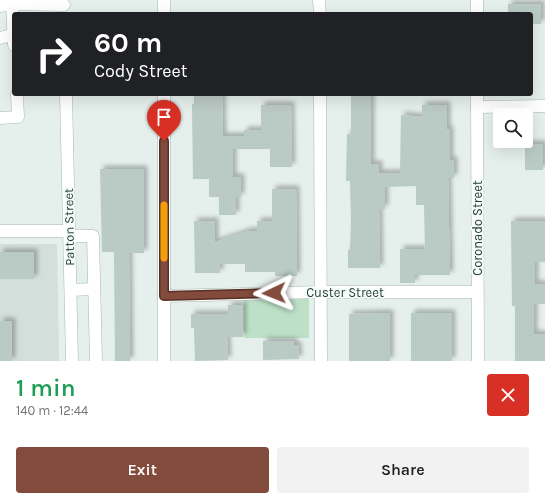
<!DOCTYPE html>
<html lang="en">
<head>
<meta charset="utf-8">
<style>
	body { margin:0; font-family:Karla,sans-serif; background:#f2f2f2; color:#222; height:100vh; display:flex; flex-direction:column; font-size:15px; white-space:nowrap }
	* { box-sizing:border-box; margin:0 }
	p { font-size:13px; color:#767676 }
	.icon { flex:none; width:22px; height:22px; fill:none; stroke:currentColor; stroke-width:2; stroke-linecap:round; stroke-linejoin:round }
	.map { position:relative; height:361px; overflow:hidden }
	.details { display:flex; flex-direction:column; background:#fff; flex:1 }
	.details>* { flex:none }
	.hud { position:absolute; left:12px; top:12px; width:521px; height:84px; border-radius:4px; box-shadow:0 4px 16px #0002; background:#202124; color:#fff; overflow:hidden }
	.buttons { position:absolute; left:493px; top:108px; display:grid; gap:8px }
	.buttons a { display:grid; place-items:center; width:40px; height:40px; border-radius:4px; background:#fff; box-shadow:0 4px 16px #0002; font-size:20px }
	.pin { position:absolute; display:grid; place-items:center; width:34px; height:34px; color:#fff; margin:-41px -17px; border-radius:50% 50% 50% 0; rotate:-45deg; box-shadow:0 0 4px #0007 }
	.pin .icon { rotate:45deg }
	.me { position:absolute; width:44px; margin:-22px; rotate:268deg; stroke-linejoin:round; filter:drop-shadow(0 0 3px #0008) }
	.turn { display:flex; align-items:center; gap:14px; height:84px; padding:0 16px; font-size:18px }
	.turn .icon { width:52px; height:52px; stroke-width:2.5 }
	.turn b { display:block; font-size:28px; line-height:34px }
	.round { display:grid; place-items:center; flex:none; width:42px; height:42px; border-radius:4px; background:#f2f2f2 }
	.overview { display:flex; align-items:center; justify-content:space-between; height:68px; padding:0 16px }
	h1 { font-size:24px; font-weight:600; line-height:30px; color:#1e9e55 }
	.action { display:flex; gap:8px; margin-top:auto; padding:8px 16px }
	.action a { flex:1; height:46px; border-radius:4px; background:#834b3b; color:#fff; font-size:16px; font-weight:600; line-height:46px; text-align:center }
	.action a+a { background:#f2f2f2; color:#222 }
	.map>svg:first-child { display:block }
	.built { fill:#d3dfda }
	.green { fill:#bde1c7 }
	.building { fill:#bacac4; filter:url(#shadow) }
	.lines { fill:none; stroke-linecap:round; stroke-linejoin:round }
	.minor-casing { stroke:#a7b8b2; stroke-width:13 }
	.minor { stroke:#fff; stroke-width:12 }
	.route-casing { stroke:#553126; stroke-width:10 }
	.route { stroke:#834b3b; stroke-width:7 }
	.slow { stroke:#f59e0b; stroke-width:7 }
	.labels { text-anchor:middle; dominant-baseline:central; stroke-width:3.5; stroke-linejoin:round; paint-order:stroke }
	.street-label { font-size:13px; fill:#23433a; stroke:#f6fbf9 }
</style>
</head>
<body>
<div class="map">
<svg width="545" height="361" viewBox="0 0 545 361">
	<defs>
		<filter id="shadow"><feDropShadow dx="3.5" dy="-3.5" stdDeviation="2" flood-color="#0004"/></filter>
	</defs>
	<rect width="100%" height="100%" fill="#e5efeb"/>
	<polygon class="built" points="0,244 57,244 59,361 0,361"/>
	<polygon class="green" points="309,298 309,338 244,338 244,299"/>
	<g class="building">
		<polygon points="508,4 541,4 541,24 531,24 531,14 508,14"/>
		<polygon points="194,94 222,94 223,136 244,136 244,130 261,130 261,105 291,105 292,167 270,167 270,149 233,149 233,177 241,177 241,197 236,197 236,215 219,215 219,197 209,197 209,179 193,179 192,104 194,104"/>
		<polygon points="351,94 371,94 371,164 379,164 379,173 400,173 401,115 422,117 422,105 447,105 447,129 450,129 450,160 454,160 454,178 448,178 450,275 415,275 415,283 400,283 400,249 425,249 424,205 416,205 416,186 385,187 385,209 379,209 380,268 348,268 348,250 350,250 351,221 350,181 346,181 347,134 351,134"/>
		<rect x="525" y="144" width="18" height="26"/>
		<polygon points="100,169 144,169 144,253 129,253 130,361 115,361 114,252 102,252"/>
		<polygon points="272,189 296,189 297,276 275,276 275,272 245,272 245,264 220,264 220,273 195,273 194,221 215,221 215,242 245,232 245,231 257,231 257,221 272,221"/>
		<polygon points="511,221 545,221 545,262 535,262 535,284 545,284 545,304 534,304 534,334 545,334 545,361 515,361 515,306 512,306"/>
		<rect x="0" y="252" width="34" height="27"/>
		<polygon points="228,305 243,305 243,337 227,337 228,360 195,361 194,328 191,328 191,314 228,314"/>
		<polygon points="390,313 390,361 349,361 349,314"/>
		<rect x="411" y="313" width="41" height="48"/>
		<rect x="0" y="321" width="12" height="40"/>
		<polygon points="263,341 294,341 294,345 298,345 299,359 263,360"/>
	</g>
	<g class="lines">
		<defs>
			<g id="minor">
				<polyline points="164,0 164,14"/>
				<polyline points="319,0 320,14"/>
				<polyline points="477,0 477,14"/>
				<polyline points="12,4 14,45"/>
				<polyline points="0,6 12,4 64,5"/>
				<polyline points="0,38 13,35"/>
				<polyline points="66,94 72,361"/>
				<polyline points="164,94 164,361"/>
				<polyline points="320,94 321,361"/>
				<polyline points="477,94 478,361"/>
				<polyline points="477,107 545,106"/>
				<polyline points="0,118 18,117 17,94"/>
				<polyline points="0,231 69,231"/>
				<polyline points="70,236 93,236 96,361"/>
				<polyline points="71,290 94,289"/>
				<polyline points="164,296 321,292 477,292"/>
			</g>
		</defs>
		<use href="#minor" class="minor-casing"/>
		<use href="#minor" class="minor"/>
	</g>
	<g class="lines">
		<defs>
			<polyline id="route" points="164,141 164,296 274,293"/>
		</defs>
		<use href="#route" class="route-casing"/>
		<use href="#route" class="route"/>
		<polyline class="slow" points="164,205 164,258"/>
	</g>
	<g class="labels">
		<g class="street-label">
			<text transform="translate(69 227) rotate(-91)">Patton Street</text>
			<text transform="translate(477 228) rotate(-90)">Coronado Street</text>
			<text x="345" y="292">Custer Street</text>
		</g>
	</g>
</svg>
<div class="buttons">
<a><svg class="icon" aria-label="search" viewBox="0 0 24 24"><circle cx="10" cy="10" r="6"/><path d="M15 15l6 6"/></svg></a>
</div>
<div class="pin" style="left:164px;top:141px;background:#d93025"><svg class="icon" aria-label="arrive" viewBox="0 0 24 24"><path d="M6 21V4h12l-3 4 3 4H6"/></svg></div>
<svg class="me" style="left:274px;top:293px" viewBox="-20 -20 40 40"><path d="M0-17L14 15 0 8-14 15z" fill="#834b3b" stroke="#fff" stroke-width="4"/></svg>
<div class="hud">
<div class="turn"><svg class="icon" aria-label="right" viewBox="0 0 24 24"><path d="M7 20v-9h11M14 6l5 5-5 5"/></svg><div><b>60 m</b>Cody Street</div></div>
</div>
</div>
<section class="details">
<div class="overview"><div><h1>1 min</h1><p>140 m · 12:44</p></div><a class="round" style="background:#d93025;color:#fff"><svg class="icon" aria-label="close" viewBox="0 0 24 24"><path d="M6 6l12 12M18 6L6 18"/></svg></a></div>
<div class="action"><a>Exit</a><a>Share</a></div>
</section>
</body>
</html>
